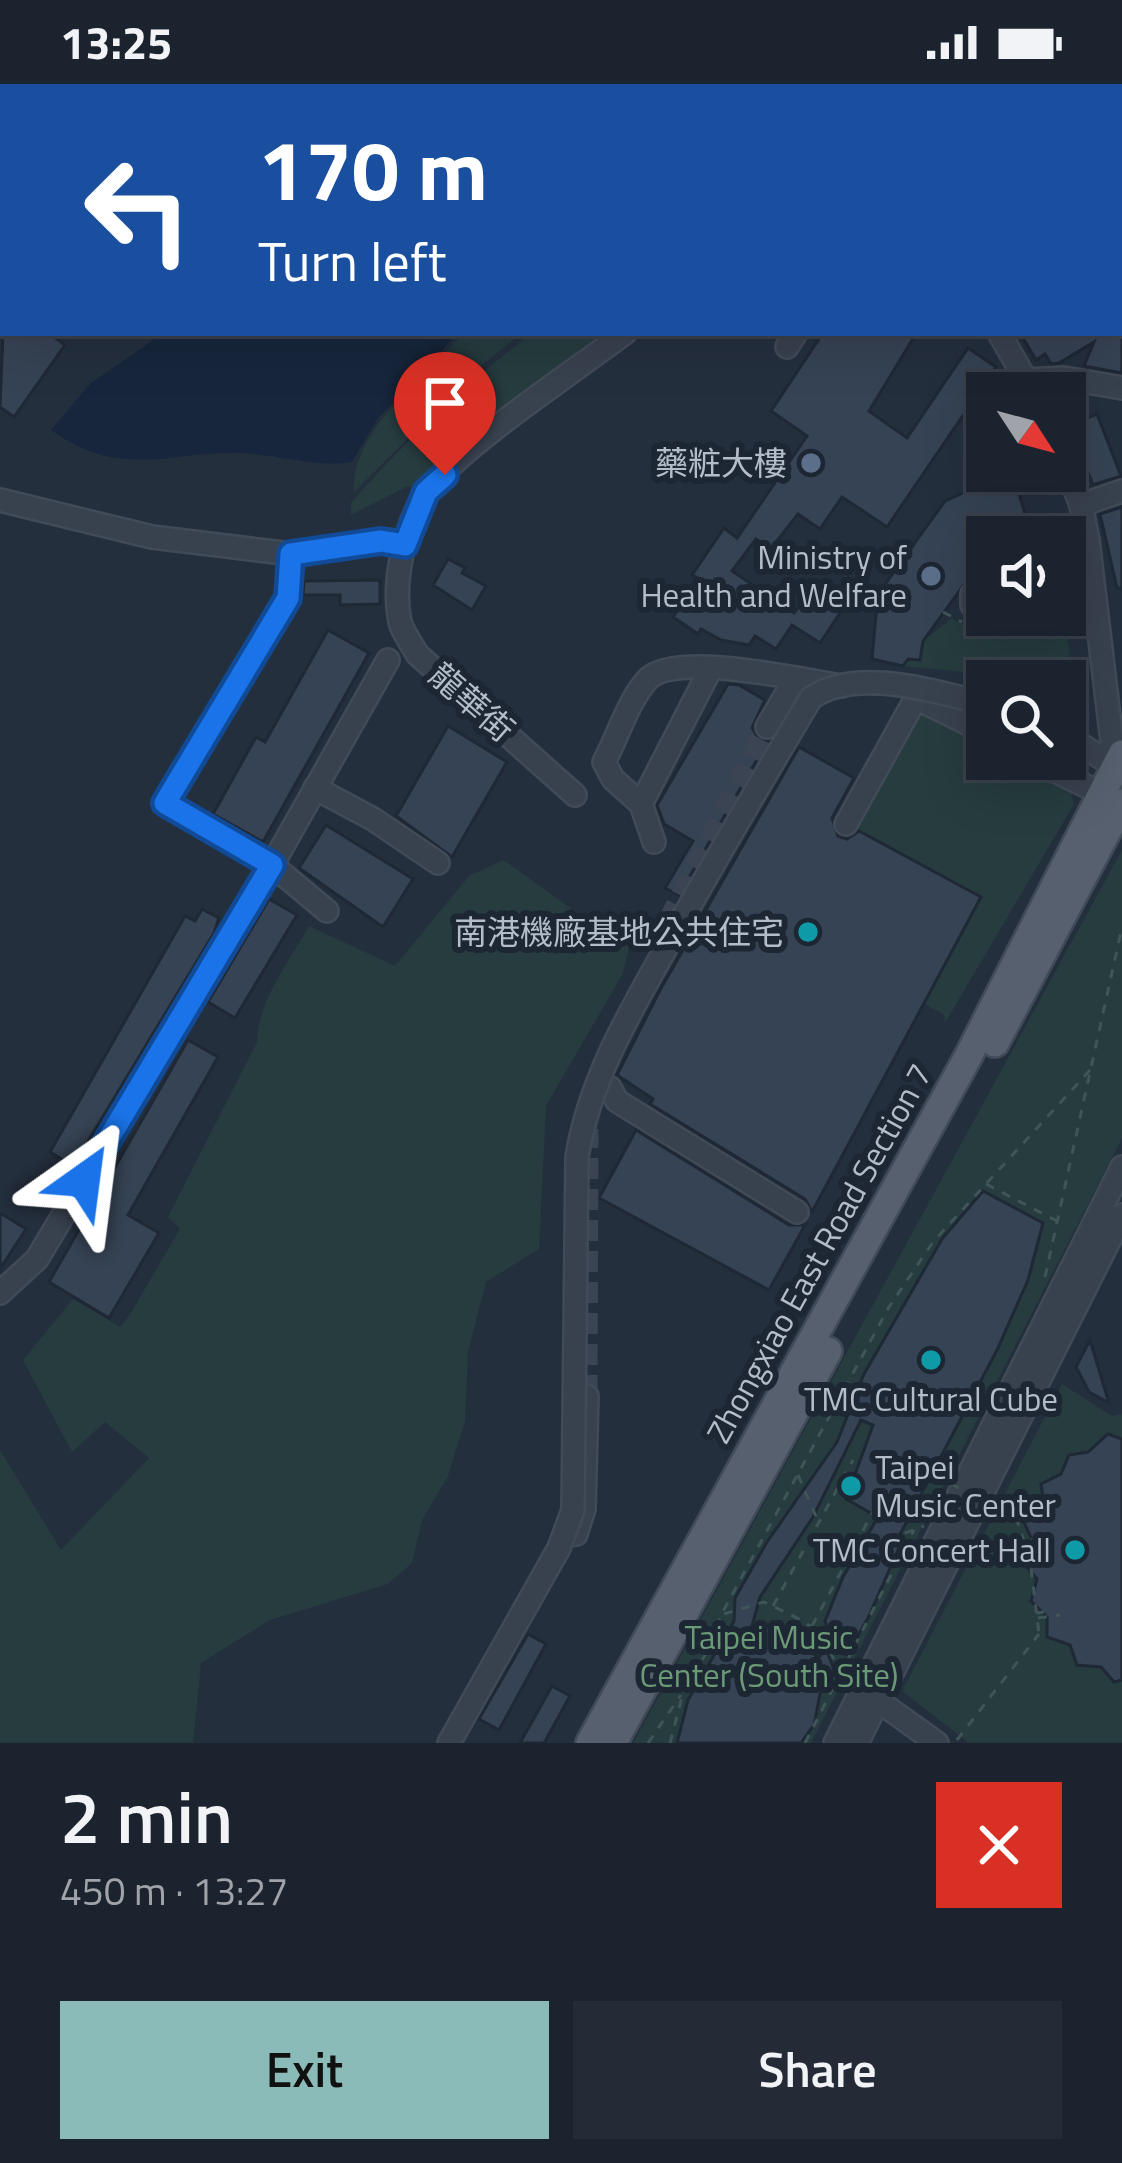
<!DOCTYPE html>
<html lang="en">
<head>
<meta charset="utf-8">
<style>
	body { margin:0; font-family:"Titillium Web","Noto Sans TC",sans-serif; background:#242b36; color:#f1f3f6; height:100vh; display:flex; flex-direction:column; font-size:45px; white-space:nowrap }
	* { box-sizing:border-box; margin:0 }
	p { font-size:39px; color:#a0a4aa }
	.icon { flex:none; width:66px; height:66px; fill:none; stroke:currentColor; stroke-width:2; stroke-linecap:round; stroke-linejoin:round }
	.map { position:relative; height:1659px; overflow:hidden }
	.side { display:flex; flex-direction:column; background:#1b232e; flex:1 }
	.side>* { flex:none }
	.guide { position:absolute; left:0px; top:0px; width:1122px; height:252px; box-shadow:0 12px 48px #0002,0 0 0 3px #39404a; background:#1a4fa0; color:#fff; overflow:hidden }
	.needle { width:78px; rotate:126deg }
	.tools { position:absolute; left:966px; top:288px; display:grid; gap:24px }
	.tools a { display:grid; place-items:center; width:120px; height:120px; border-radius:0px; background:#1b232e; box-shadow:0 12px 48px #0002,0 0 0 3px #39404a; font-size:60px }
	.pin { position:absolute; display:grid; place-items:center; width:102px; height:102px; color:#fff; margin:-123px -51px; border-radius:50% 50% 50% 0; rotate:-45deg; box-shadow:0 0 12px #0007 }
	.pin .icon { rotate:45deg }
	.me { position:absolute; width:132px; margin:-66px; rotate:31deg; stroke-linejoin:round; filter:drop-shadow(0 0 9px #0008) }
	.turn { display:flex; align-items:center; gap:42px; height:252px; padding:0 60px; font-size:54px }
	.turn .icon { width:156px; height:156px; stroke-width:2.5 }
	.turn b { display:block; font-size:84px; line-height:102px }
	.round { display:grid; place-items:center; flex:none; width:126px; height:126px; border-radius:0px; background:#242b36 }
	.summary { display:flex; align-items:center; justify-content:space-between; height:204px; padding:0 60px }
	h1 { font-size:72px; font-weight:600; line-height:90px }
	.cta { display:flex; gap:24px; margin-top:auto; padding:24px 60px }
	.cta a { flex:1; height:138px; border-radius:0px; background:#8bbbb9; color:#111; font-size:48px; font-weight:600; line-height:138px; text-align:center }
	.cta a+a { background:#242b36; color:#f1f3f6 }
	.status { display:flex; justify-content:space-between; align-items:center; height:84px; padding:0 60px; background:#1b232e; direction:ltr }
	.status svg { height:33px; fill:currentColor }
	.map>svg:first-child { display:block }
	.green { fill:#263c3f }
	.water { fill:#17263c }
	.building { fill:#364354; stroke:#1f2835; stroke-width:3 }
	.lines { fill:none; stroke-linecap:round; stroke-linejoin:round }
	.minor-tunnel { stroke:#3a4453; stroke-width:21; stroke-dasharray:21 10; stroke-linecap:butt }
	.minor-casing { stroke:#414a57; stroke-width:26 }
	.major-casing { stroke:#414a57; stroke-width:32 }
	.path { stroke:#3f5557; stroke-width:3; stroke-dasharray:9 9; stroke-linecap:butt }
	.minor { stroke:#38414e; stroke-width:21 }
	.major { stroke:#56606e; stroke-width:27 }
	.minor-bridge-casing { stroke:#414a57; stroke-width:26; stroke-linecap:butt }
	.path-bridge { stroke:#3f5557; stroke-width:3; stroke-dasharray:9 9; stroke-linecap:butt }
	.minor-bridge { stroke:#38414e; stroke-width:21 }
	.route-casing { stroke:#114b97; stroke-width:30 }
	.route { stroke:#1a73e8; stroke-width:21 }
	.service-dot { fill:#5c6f8a; stroke:#1d2633; stroke-width:4.5 }
	.culture-dot { fill:#0f9aa8; stroke:#1d2633; stroke-width:4.5 }
	.labels { text-anchor:middle; dominant-baseline:central; stroke-width:12; stroke-linejoin:round; paint-order:stroke }
	.poi-label { font-size:33px; fill:#b4bcc9; stroke:#1d2633; text-anchor:end }
	.street-label { font-size:33px; fill:#b4bcc9; stroke:#1d2633 }
	.park-label { font-size:33px; fill:#6b9a76; stroke:#1d2633 }
</style>
</head>
<body>
<div class="status"><b>13:25</b><svg viewBox="0 0 49 12"><path d="M0 12V9h3v3zM5 12V6h3v6zM10 12V3h3v9zM15 12V0h3v12zM26 1h20v11H26zM47 4h2v5h-2z"/></svg></div>
<div class="map">
<svg width="1122" height="1659" viewBox="0 0 1122 1659">
	<rect width="100%" height="100%" fill="#242f3e"/>
	<g class="green">
		<polygon points="0,0 326,0 327,3 3,3 0,172"/>
		<path d="M464,249H522L483,280L354,408C351,346 425,292 464,249Z"/>
		<path d="M532,249H611L420,402L406,403L351,431V419C405,357 466,299 532,249Z"/>
		<path d="M1032,531H1064L1071,579L1058,597L903,582L908,575H920L923,557L952,534C983,553 1009,569 1032,531Z"/>
		<path d="M921,623L987,658V675C1025,675 1041,685 1071,707L1074,720L945,939L944,931L920,917L980,813L841,737Z"/>
		<polygon points="1122,766 1122,1054 811,1659 633,1659"/>
		<path d="M504,776L593,840L637,828L623,889L546,1022L539,1165L486,1198L468,1268L465,1337L448,1392L422,1436L412,1479L388,1500L270,1536L201,1579L193,1659H0V1366L61,1466L149,1374L105,1338L72,1368L23,1276L73,1215L120,1243L129,1232L180,1145L168,1133L257,958C258,916 289,878 309,842L395,882L469,792Z"/>
		<polygon points="1062,1300 1112,1332 1122,1330 1122,1659 969,1659 902,1607"/>
	</g>
	<path class="water" d="M163,249H458L378,334L352,378C315,384 278,370 240,369C168,367 120,396 51,346L90,300Z"/>
	<g class="building">
		<polygon points="3,249 49,249 65,261 14,333 0,323"/>
		<polygon points="823,249 907,249 914,253 869,327 907,354 968,264 996,283 887,443 842,413 820,445 798,430 770,466 756,455 732,487 794,529 814,502 844,523 820,559 792,541 776,565 755,552 749,561 721,556 701,545 698,550 673,533 700,495 692,491 724,444 737,454 807,352 771,327"/>
		<polygon points="1020,249 1122,249 1122,289 1084,282 1094,258 1059,279 1051,280 1045,270 1036,276"/>
		<polygon points="1097,330 1121,392 1093,401 1070,341"/>
		<polygon points="1012,387 1026,433 1006,442 998,453 987,453 987,469 923,557 920,576 908,575 903,582 872,575 878,510 945,417"/>
		<polygon points="1122,423 1122,504 1117,504 1100,430"/>
		<polygon points="448,475 465,484 462,489 486,502 472,526 433,501"/>
		<polygon points="380,496 380,520 340,521 340,511 303,511 304,497"/>
		<polygon points="328,546 369,569 263,758 213,730 256,653 265,658"/>
		<polygon points="728,600 739,601 765,616 752,644 759,655 767,658 679,811 665,804 693,757 664,740 657,721"/>
		<polygon points="448,642 507,678 452,773 396,732"/>
		<polygon points="799,663 854,694 832,734 838,752 847,755 859,747 981,813 812,1128 805,1115 650,1020 653,1015 617,991 659,908"/>
		<polygon points="326,741 413,795 383,843 299,784"/>
		<polygon points="269,815 297,831 235,934 208,918"/>
		<polygon points="202,825 219,834 214,849 73,1082 50,1068 185,832 195,837"/>
		<polygon points="188,956 218,973 128,1131 159,1149 109,1234 49,1198"/>
		<polygon points="636,1046 789,1141 805,1141 769,1206 599,1114"/>
		<polygon points="983,1107 1043,1139 1028,1196 997,1266 897,1456 903,1455 868,1534 847,1571 826,1565 832,1558 825,1537 843,1493 878,1433 846,1415 873,1341 861,1336 813,1433 760,1513 752,1542 773,1541 790,1547 818,1574 826,1565 835,1588 820,1610 814,1641 801,1659 677,1659 688,1616 734,1537 735,1514 767,1458 837,1358 864,1290 942,1155"/>
		<polygon points="0,1129 26,1145 0,1185"/>
		<polygon points="1090,1256 1109,1319 1089,1308 1076,1283"/>
		<polygon points="1108,1350 1122,1355 1122,1596 1114,1598 1101,1583 1077,1581 1070,1561 1047,1553 1047,1533 1031,1517 1037,1495 1022,1477 1032,1456 1024,1438 1044,1421 1041,1400 1061,1390 1069,1371 1088,1368"/>
		<polygon points="528,1550 546,1560 499,1646 479,1635"/>
		<polygon points="552,1602 570,1612 544,1659 520,1659"/>
	</g>
	<g class="lines">
		<g class="minor-tunnel">
			<polyline points="653,867 767,643"/>
			<polyline points="587,1312 588,1045"/>
		</g>
		<defs>
			<g id="minor">
				<polyline points="722,0 726,3"/>
				<polyline points="898,0 899,3"/>
				<polyline points="1024,0 1024,3"/>
				<polyline points="284,3 285,0"/>
				<polyline points="759,3 759,0"/>
				<polyline points="1117,3 1118,0"/>
				<polyline points="1119,164 1122,157"/>
				<polyline points="0,204 3,200"/>
				<polyline points="999,249 1026,296 1064,294 1122,304"/>
				<polyline points="787,263 796,249"/>
				<polyline points="1065,381 1081,421 1088,456 1115,683"/>
				<polyline points="0,416 152,453 291,470 381,457 405,461"/>
				<polyline points="1081,421 1122,407"/>
				<path d="M987,493L972,510V521C983,532 993,540 1008,531"/>
				<polyline points="767,643 795,595"/>
				<polyline points="1065,650 1115,683"/>
				<polyline points="1031,675 1102,710"/>
				<polyline points="315,704 373,735 438,779"/>
				<path d="M575,711L417,570C412,560 403,549 400,538C392,499 404,445 424,412C450,369 579,284 625,249"/>
				<polyline points="641,720 711,584"/>
				<polyline points="846,740 916,614 987,649"/>
				<path d="M654,758L641,720L613,695L604,678C617,654 629,615 648,595C676,567 802,596 842,602"/>
				<polyline points="327,827 272,781 388,576"/>
				<polyline points="610,1004 617,1017 797,1128"/>
				<polyline points="0,1209 37,1175 272,781 165,719 288,514 291,470"/>
				<polyline points="568,1451 576,1450 584,1425 587,1312"/>
				<polyline points="867,1609 937,1659"/>
				<polyline points="449,1659 559,1464"/>
				<polyline points="835,1659 1122,1083"/>
				<polyline points="857,1659 1122,1131"/>
			</g>
			<g id="major">
				<polyline points="995,959 1122,719"/>
				<polyline points="590,1659 969,971 1122,670"/>
				<polyline points="613,1659 828,1267"/>
			</g>
		</defs>
		<use href="#minor" class="minor-casing"/>
		<use href="#major" class="major-casing"/>
		<g class="path">
			<polyline points="943,528 962,538"/>
			<polyline points="986,1100 1057,1137"/>
			<polyline points="1045,1193 1122,843"/>
			<polyline points="782,1258 797,1225"/>
			<polyline points="798,1391 818,1437"/>
			<polyline points="1024,1458 1044,1453"/>
			<polyline points="854,1468 924,1442"/>
			<polyline points="773,1522 853,1376"/>
			<polyline points="1037,1529 1044,1528"/>
			<path d="M724,1530L764,1518C813,1542 818,1539 840,1589"/>
			<polyline points="1038,1534 1060,1531"/>
			<polyline points="812,1542 891,1394"/>
			<polyline points="957,1656 1039,1550"/>
			<polyline points="648,1659 681,1611"/>
			<polyline points="670,1659 683,1609 712,1559 721,1531 889,1223 933,1158 1091,985"/>
			<polyline points="805,1659 914,1446"/>
		</g>
		<use href="#minor" class="minor"/>
		<use href="#major" class="major"/>
		<defs>
			<path id="minor-bridge" d="M559,1464L573,1426L577,1073C590,991 636,918 676,846C720,768 765,691 811,614C857,582 936,608 987,620"/>
		</defs>
		<use href="#minor-bridge" class="minor-bridge-casing"/>
		<polyline class="path-bridge" points="935,1390 1018,1439 1030,1476 1039,1550"/>
		<use href="#minor-bridge" class="minor-bridge"/>
	</g>
	<g class="lines">
		<defs>
			<polyline id="route" points="84,1096 272,781 165,719 288,514 291,470 381,457 405,461 426,408 445,391"/>
		</defs>
		<use href="#route" class="route-casing"/>
		<use href="#route" class="route"/>
	</g>
	<g class="service-dot">
		<circle cx="811" cy="379" r="12"/>
		<circle cx="931" cy="492" r="12"/>
	</g>
	<g class="culture-dot">
		<circle cx="808" cy="848" r="12"/>
		<circle cx="931" cy="1276" r="12"/>
		<circle cx="851" cy="1402" r="12"/>
		<circle cx="1075" cy="1466" r="12"/>
	</g>
	<g class="labels">
		<g class="poi-label">
			<text x="787" y="379">藥粧大樓</text>
			<text x="907" y="473">Ministry of<tspan x="907" dy="38">Health and Welfare</tspan></text>
			<text x="784" y="848">南港機廠基地公共住宅</text>
			<text x="931" y="1315" text-anchor="middle">TMC Cultural Cube</text>
			<text x="875" y="1383" text-anchor="start">Taipei<tspan x="875" dy="38">Music Center</tspan></text>
			<text x="1051" y="1466">TMC Concert Hall</text>
		</g>
		<g class="street-label">
			<text transform="translate(472 618) rotate(41)">龍華街</text>
			<text transform="translate(819 1169) rotate(-61)">Zhongxiao East Road Section 7</text>
		</g>
		<g class="park-label">
			<text x="769" y="1553">Taipei Music<tspan x="769" dy="38">Center (South Site)</tspan></text>
		</g>
	</g>
</svg>
<div class="tools">
<a><svg class="needle" viewBox="-14 -14 28 28"><path d="M0-13l5 13h-10z" fill="#e53935"/><path d="M0 13l5-13h-10z" fill="#a0a4aa"/></svg></a>
<a><svg class="icon" aria-label="sound" viewBox="0 0 24 24"><path d="M4 9h4l5-4v14l-5-4H4zM17 9q2 3 0 6"/></svg></a>
<a><svg class="icon" aria-label="search" viewBox="0 0 24 24"><circle cx="10" cy="10" r="6"/><path d="M15 15l6 6"/></svg></a>
</div>
<div class="pin" style="left:445px;top:391px;background:#d93025"><svg class="icon" aria-label="arrive" viewBox="0 0 24 24"><path d="M6 21V4h12l-3 4 3 4H6"/></svg></div>
<svg class="me" style="left:84px;top:1096px" viewBox="-20 -20 40 40"><path d="M0-17L14 15 0 8-14 15z" fill="#1a73e8" stroke="#fff" stroke-width="4"/></svg>
<div class="guide">
<div class="turn"><svg class="icon" aria-label="left" viewBox="0 0 24 24"><path d="M17 20v-9H6M10 6l-5 5 5 5"/></svg><div><b>170 m</b>Turn left</div></div>
</div>
</div>
<section class="side">
<div class="summary"><div><h1>2 min</h1><p>450 m · 13:27</p></div><a class="round" style="background:#d93025;color:#fff"><svg class="icon" aria-label="close" viewBox="0 0 24 24"><path d="M6 6l12 12M18 6L6 18"/></svg></a></div>
<div class="cta"><a>Exit</a><a>Share</a></div>
</section>
</body>
</html>
